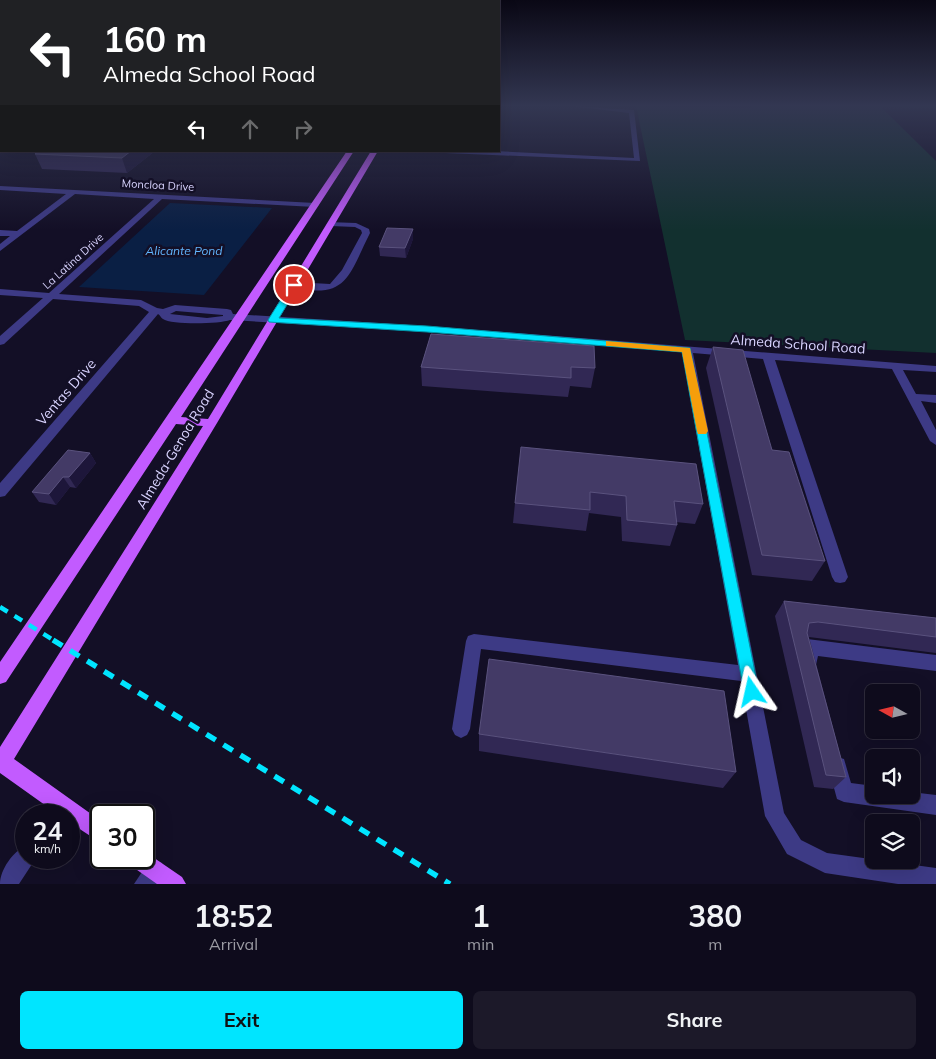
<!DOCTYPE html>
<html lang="en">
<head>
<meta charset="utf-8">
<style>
	body { margin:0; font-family:Mulish,sans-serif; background:#1c1929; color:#f1f3f6; height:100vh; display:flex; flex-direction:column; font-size:19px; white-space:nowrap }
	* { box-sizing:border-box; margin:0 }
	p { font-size:16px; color:#9b9ba3 }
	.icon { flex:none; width:28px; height:28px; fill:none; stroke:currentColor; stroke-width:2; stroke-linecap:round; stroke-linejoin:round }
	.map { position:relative; height:884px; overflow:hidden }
	.details { display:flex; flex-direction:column; background:#0e0b1c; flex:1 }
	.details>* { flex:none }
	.guide { position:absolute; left:0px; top:0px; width:500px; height:152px; box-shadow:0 5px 20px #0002,0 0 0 1px #2e2b3b; background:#202124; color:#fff; overflow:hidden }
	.needle { width:32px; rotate:278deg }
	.controls { position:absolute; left:865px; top:684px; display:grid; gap:10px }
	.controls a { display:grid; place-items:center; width:55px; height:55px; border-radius:8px; background:#0e0b1c; box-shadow:0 5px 20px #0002,0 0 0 1px #2e2b3b; font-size:25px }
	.speed { position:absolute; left:15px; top:804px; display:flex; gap:10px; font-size:25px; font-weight:700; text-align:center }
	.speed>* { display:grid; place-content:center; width:65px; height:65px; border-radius:50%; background:#0e0b1c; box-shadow:0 5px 20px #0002,0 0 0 1px #2e2b3b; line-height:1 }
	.speed small { font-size:12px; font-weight:400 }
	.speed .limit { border:2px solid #111; border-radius:8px; background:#fff; color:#111 }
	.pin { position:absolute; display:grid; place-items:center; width:42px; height:42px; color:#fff; margin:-21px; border:2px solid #fff; border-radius:50%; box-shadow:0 1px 5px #0007 }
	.me { position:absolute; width:55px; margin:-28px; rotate:349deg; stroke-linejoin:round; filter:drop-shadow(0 0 4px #0008) }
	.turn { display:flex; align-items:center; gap:18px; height:105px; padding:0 20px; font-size:22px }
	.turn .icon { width:65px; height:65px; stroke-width:2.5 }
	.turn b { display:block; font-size:35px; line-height:42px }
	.lanes { display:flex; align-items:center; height:48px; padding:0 20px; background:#0003; justify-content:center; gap:25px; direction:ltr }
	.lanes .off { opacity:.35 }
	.eta { display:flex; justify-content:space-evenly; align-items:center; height:85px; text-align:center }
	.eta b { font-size:30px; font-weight:700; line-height:35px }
	.primary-button { display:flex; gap:10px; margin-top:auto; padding:10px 20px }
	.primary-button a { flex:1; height:58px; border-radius:8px; background:#00e5ff; color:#111; font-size:20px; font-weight:700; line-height:58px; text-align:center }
	.primary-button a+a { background:#1c1929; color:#f1f3f6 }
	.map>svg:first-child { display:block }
	.green { fill:#12302f }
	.water { fill:#0a1f44 }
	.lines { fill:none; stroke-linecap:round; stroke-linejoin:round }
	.minor { fill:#3d3a85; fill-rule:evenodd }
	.major { fill:#c25bff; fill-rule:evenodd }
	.rail-far1 { stroke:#00e5ff; stroke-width:4.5; stroke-dasharray:9 8; stroke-linecap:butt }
	.rail { stroke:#00e5ff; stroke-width:5.5; stroke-dasharray:11 9; stroke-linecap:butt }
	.wall { fill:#312854 }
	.shaded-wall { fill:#1d163a }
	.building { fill:#433a66; stroke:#5a527e }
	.route { fill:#00e5ff; stroke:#0095a6 }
	.slow { fill:#f59e0b }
	.labels { text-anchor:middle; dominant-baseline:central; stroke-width:5; stroke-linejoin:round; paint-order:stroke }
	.far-street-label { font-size:11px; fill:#d9d4ff; stroke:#130f26 }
	.far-water-label { font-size:12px; font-style:italic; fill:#62b6ff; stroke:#130f26 }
	.street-label { font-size:14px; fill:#d9d4ff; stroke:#130f26 }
</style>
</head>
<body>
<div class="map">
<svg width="936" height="884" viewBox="0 0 936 884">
	<rect width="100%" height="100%" fill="#130f26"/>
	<polygon class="green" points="636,106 751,108 751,106 936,106 936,108 881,107 936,161 936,353 685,340"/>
	<polygon class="water" points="170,203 272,208 204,295 79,287"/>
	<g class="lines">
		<g class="minor">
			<polygon points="571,106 634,110 640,161 445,153 442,151 494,151 634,158 629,113"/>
			<path d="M0,186L315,203L319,205L315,207L162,199L59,294L141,300L157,308L163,309L175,305L227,309L231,310L233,314L427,326L936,366V372L903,370L916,394L936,395V403L921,401L936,430V445L930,441L892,369L775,360L848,577L845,582L840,583L835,582L832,577L763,359L693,353L784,813L801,840L827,853L936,868V884H898L825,873L787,854L765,816L741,681L481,649L470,729L467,735L461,738L455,735L452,729L466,641L468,636L474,634L738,665L682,352L427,332L230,320C220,324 171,325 163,319C161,318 160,315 158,314L5,496L0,497V483L149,312L139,306L53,299L4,344L0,345V336L43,298L0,295V289L49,293L154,199L75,194L0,251V244L10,236H0V230L17,231L66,194L0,190ZM176,311L223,315V316L207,318L170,314Z"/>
			<path d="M328,222L356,223L369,229L370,233C348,277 347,300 291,287L289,285L294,282L330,284L342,270L362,233L361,230L355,227L331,226H328Z"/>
			<polygon points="807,639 936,655 936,671 818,656 816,665 810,667 804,665 799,647 801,642"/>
			<polygon points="837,757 844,759 851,783 874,786 874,795 911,795 911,792 936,795 936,815 844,802 837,799 828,766 830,759"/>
			<path d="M26,846V858H36L19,884H0C0,870 13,851 26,846Z"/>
			<polygon points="155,860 162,863 165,870 158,884 134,884 148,863"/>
		</g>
		<g class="major">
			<polygon points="347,151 354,151 181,417 208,419 371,151 378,151 217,423 14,759 101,821 101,843 69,822 69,815 59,815 0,773 0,747 203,426 176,424 6,682 0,684 0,662"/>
			<polygon points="144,851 182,877 186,884 157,884 130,865 127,858 144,858"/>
		</g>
		<polyline class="rail-far1" points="0,607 55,641"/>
		<polyline class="rail" points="53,640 450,884"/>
	</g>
	<g class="wall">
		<polygon points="39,151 155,151 127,173 42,169 35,154"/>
		<polygon points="413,229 413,239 406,258 380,256 379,247"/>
		<polygon points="431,334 595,368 591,388 570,386 568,397 422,386 421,367"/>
		<polygon points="713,347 772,450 825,561 812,581 752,575 706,368"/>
		<polygon points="90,453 96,463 76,488 70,487 56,505 39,502 32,492"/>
		<polygon points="696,464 703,504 695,524 676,522 677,525 670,546 622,541 621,517 589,513 586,531 513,523 515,503"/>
		<polygon points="784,601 936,618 936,653 809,637 846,777 833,789 814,787 775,616"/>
		<polygon points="479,734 736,772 723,788 479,751"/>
	</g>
	<g class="shaded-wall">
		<polygon points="131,151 155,151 127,173 122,158"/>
		<polygon points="413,229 413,239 406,258 405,248"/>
		<polygon points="90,453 96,463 76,488 69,477"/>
		<polygon points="63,477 70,487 56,505 49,494"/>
	</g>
	<g class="building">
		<polygon points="39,151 131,151 122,158 35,154"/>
		<polygon points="387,228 413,229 405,248 379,247"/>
		<polygon points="431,334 594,346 595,368 571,367 571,378 421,367"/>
		<polygon points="713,347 743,350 772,450 789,452 825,561 762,555"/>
		<polygon points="521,447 696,464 703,504 674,501 677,525 627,520 626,496 590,492 590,510 515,503"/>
		<polygon points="68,450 90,453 69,477 63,477 49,494 32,492"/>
		<polygon points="784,601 936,618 936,637 818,622 809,623 807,633 846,777 826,775"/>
		<polygon points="489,659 724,691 736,772 479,734"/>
	</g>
	<linearGradient id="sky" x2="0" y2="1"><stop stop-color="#0a0815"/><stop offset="0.46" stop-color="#333752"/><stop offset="1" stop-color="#333752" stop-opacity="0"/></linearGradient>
	<rect width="936" height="230" fill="url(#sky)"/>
	<polygon class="route" points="294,282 299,285 279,318 427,326 690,348 759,692 757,697 752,700 746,697 744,692 682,352 427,332 269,322 268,320 290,285"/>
	<polygon class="slow" points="606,341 690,348 708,431 706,434 698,434 697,431 682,352 609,346 606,346"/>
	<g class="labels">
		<g class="far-street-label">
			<text transform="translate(158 185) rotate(3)">Moncloa Drive</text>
			<text transform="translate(73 261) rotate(-42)">La Latina Drive</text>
		</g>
		<g class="far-water-label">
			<text x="184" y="250">Alicante Pond</text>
		</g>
		<g class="street-label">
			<text transform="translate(798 344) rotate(4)">Almeda School Road</text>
			<text transform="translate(66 392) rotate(-49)">Ventas Drive</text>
			<text transform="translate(175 449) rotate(-59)">Almeda-Genoa Road</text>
		</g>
	</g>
</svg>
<div class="controls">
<a><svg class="needle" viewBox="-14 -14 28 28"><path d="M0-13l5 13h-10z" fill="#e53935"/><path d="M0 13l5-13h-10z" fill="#9b9ba3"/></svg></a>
<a><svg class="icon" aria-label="sound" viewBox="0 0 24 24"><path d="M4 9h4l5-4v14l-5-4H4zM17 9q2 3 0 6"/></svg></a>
<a><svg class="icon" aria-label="layers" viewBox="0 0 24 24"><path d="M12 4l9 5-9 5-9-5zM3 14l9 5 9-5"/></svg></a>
</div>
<div class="speed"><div>24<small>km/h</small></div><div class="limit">30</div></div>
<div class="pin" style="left:294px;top:285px;background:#d93025"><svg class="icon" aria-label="arrive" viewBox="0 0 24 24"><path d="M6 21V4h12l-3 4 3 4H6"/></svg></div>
<svg class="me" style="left:752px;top:692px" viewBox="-20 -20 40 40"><path d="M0-17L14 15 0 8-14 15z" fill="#00e5ff" stroke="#fff" stroke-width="4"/></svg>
<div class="guide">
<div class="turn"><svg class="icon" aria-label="left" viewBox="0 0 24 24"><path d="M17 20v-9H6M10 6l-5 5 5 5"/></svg><div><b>160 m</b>Almeda School Road</div></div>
<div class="lanes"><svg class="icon" aria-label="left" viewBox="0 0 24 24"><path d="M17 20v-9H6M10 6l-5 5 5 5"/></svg><svg class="icon off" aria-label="ahead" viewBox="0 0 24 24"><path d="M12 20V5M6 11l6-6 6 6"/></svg><svg class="icon off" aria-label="right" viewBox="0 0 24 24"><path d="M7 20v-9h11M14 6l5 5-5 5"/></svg></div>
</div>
</div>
<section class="details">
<div class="eta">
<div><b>18:52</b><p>Arrival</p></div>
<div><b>1</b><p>min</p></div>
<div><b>380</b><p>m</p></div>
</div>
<div class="primary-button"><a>Exit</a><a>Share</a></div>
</section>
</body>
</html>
